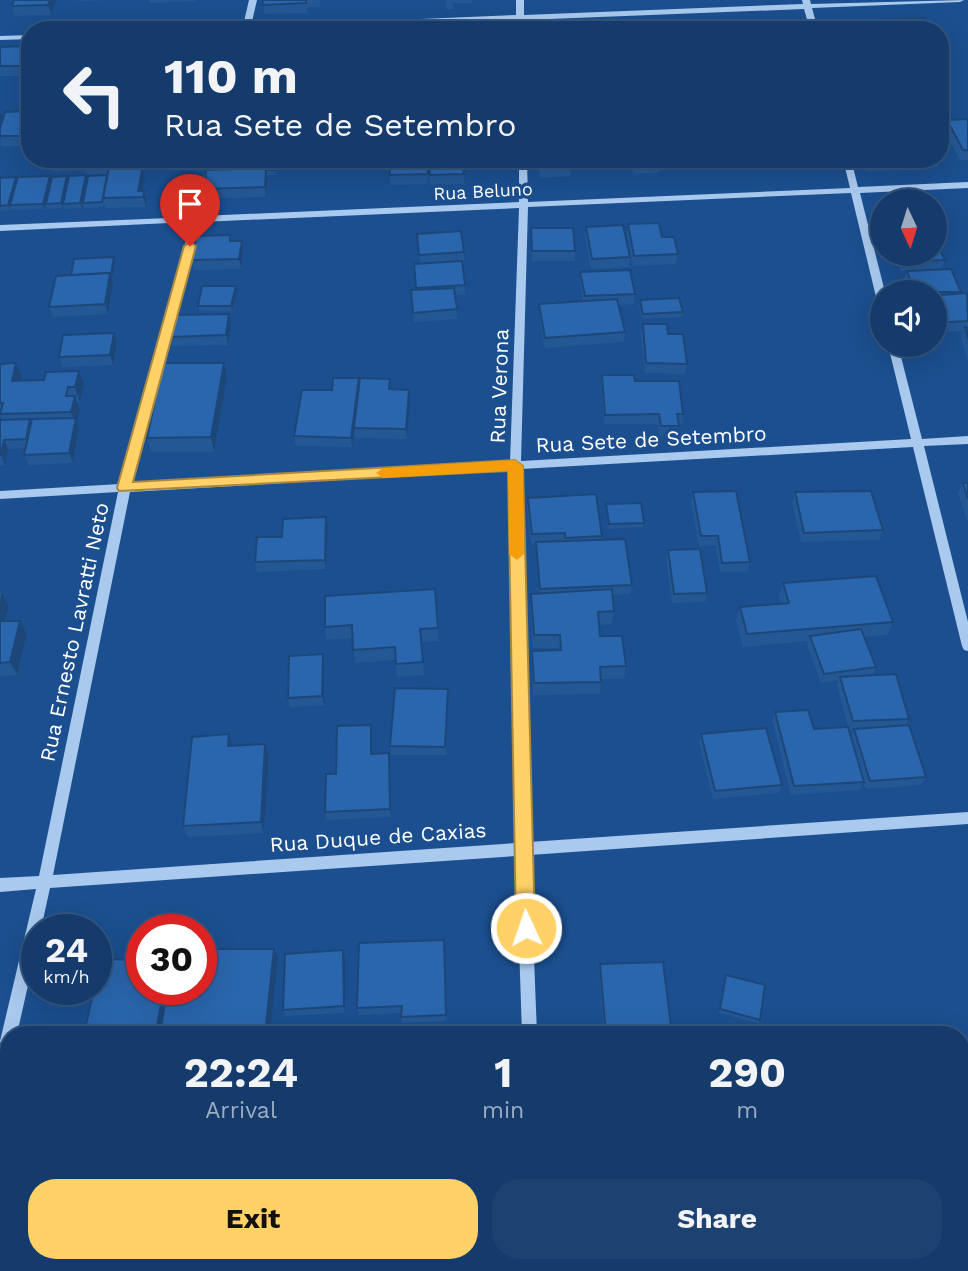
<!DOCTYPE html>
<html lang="en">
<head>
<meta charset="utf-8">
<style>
	body { margin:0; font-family:"Work Sans",sans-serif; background:#1d4271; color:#f1f3f6; height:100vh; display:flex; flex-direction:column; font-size:26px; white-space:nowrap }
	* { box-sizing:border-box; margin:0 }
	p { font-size:23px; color:#9dadc1 }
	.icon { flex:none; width:38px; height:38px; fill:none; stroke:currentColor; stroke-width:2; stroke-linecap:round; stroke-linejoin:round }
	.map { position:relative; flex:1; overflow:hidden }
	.drawer { position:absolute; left:0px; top:1026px; width:970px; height:247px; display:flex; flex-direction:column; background:#143b6b; border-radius:28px 28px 0 0; box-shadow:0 7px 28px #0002,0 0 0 2px #33557e }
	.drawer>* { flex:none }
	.banner { position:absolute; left:21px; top:21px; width:928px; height:147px; border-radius:28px; box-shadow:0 7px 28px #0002,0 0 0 2px #33557e; background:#143b6b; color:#f1f3f6; overflow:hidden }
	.needle { width:46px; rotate:176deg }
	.controls { position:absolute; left:870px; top:189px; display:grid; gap:14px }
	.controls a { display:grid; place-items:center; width:77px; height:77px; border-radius:50%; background:#143b6b; box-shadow:0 7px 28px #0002,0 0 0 2px #33557e; font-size:35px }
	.speed { position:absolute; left:21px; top:914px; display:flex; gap:14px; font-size:35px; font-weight:700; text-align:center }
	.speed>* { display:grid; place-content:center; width:91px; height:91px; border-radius:50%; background:#143b6b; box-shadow:0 7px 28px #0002,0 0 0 2px #33557e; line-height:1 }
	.speed small { font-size:18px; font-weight:400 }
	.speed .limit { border:10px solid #d22; background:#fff; color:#111 }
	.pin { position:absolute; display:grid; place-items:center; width:60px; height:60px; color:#fff; margin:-72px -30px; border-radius:50% 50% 50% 0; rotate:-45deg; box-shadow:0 0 7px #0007 }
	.pin .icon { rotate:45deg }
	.me { position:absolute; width:77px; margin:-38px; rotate:357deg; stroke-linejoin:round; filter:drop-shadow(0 0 5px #0008) }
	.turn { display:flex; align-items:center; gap:24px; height:147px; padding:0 28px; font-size:32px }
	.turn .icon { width:91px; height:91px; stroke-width:2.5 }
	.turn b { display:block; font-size:49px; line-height:60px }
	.eta { display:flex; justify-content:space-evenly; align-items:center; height:119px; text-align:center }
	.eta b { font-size:42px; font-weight:700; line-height:49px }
	.primary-button { display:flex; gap:14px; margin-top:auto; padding:14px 28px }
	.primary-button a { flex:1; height:80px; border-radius:28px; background:#ffd166; color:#111; font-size:28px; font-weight:700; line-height:80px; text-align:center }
	.primary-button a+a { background:#1d4271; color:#f1f3f6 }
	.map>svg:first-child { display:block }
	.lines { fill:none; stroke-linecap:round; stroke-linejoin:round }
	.minor { fill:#a9c9ee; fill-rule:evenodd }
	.wall { fill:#245895 }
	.shaded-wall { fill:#1d4779 }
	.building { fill:#2a66ad; stroke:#1d4779; stroke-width:2 }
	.route { fill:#ffd166; stroke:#a68842; stroke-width:2 }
	.slow { fill:#f59e0b }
	.labels { text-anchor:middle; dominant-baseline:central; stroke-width:7; stroke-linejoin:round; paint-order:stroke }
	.far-street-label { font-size:18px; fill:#fff; stroke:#1b4f8f }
	.street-label { font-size:21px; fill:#fff; stroke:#1b4f8f }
</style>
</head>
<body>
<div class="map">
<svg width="968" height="1271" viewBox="0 0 968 1271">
	<rect width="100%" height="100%" fill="#1b4f8f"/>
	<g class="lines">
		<g class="minor">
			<polygon points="249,0 257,0 251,26 516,15 516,0 524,0 524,15 803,4 802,0 810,0 811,4 964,0 960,2 812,8 818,30 810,30 804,9 524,20 524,30 516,30 516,20 275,30 205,30 209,28 243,26"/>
			<polygon points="30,35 30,39 0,40 0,36"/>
			<path d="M209,159H217L202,216L519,202V159H527L528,202L850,188L843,159H851L858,187L968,182V188L860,193L885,292H882V304L877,301L851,193L528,207L521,461L911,439L888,345H898L922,439L968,436V444L924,446L968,622V651L964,650L962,646L913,447L521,469L524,680L529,842L968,812V824L530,855L537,1034H522L516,856L50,888L41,929H37V946L17,1034H9L8,1073L5,1078L0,1081V1041L36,889L0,892V878L39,876L118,492L0,499V491L120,484L191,222L0,231V225L193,217ZM519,208L510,462L132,483L201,222ZM509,470L511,680L516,843L53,875L130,492Z"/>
			<rect x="532" y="1264" width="16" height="7"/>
		</g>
	</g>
	<g class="wall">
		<polygon points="14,0 56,0 51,15 15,16 12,6"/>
		<polygon points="79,0 108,0 79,1"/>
		<polygon points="149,0 196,0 195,1 149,3"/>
		<polygon points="263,0 320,0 320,7 307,8 307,13 264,14"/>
		<polygon points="446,0 471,0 472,3 453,3 453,9 446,9"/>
		<polygon points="825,22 931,30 823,30"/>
		<polygon points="27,46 30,57 24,76 0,76 0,47"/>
		<polygon points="26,111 30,120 30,146 1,146 0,112 3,119"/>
		<polygon points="968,119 968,160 960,160 944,130 947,120"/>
		<polygon points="147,159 142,191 144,191 147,201 146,207 106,208 104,203 103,207 84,208 83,203 82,208 64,209 63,205 62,208 47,209 46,204 44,209 11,210 10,208 10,210 0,211 0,178 16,177 17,180 50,176 51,180 67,176 68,180 87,180 95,175 86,176 84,167 83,170 53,172 52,166"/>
		<polygon points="427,159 428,184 391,185 390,175"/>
		<polygon points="428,159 464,174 464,184 430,185"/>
		<polygon points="537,159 570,159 571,166 570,176 540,178"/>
		<polygon points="631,159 660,159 659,173 633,174"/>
		<rect x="701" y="159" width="41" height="3"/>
		<polygon points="761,159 803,159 802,164 774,165 773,162 762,162"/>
		<polygon points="863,159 940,159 937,167 907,169 904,162 902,170 868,171"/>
		<polygon points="277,162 276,175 267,175 266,197 206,199 204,189 240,169"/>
		<polygon points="880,206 882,206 882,229 877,216"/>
		<polygon points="628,224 662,237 678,254 676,264 633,266 627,234"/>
		<polygon points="586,227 630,257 629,267 591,269 585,237"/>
		<polygon points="531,228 575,251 574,261 532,261"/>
		<polygon points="417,234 464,252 464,262 462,262 465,295 455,295 457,319 414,322 411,290 416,290 414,264 420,263"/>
		<polygon points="232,241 242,241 243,251 241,269 194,270 192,260"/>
		<polygon points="894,254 934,254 945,260 941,270 961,292 960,294 968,295 968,362 961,337 963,331 934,333 934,292 908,292 903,281 907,271 939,270 901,271"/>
		<polygon points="114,257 115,262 108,314 53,317 49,307 71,275"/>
		<polygon points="580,272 635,294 634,304 619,305 625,332 624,342 545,348 539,314 539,304 583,301 580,282"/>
		<polygon points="237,291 232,312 199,311 198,306"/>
		<polygon points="640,300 683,312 682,317 643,319 639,306"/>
		<polygon points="231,323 228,345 171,346 169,337"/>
		<polygon points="643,324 687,364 685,374 645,373 641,334"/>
		<polygon points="114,333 117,343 113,365 63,367 59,357"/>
		<polygon points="16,363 22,377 21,381 84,385 80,402 77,402 80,410 77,422 79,427 73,463 29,465 24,455 26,448 8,449 5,465 0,465 0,420 3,420 1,417 0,417 0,364"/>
		<polygon points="224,363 227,377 214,452 151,452 147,438"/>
		<polygon points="602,375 635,381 683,414 682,424 678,424 677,436 659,436 658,424 604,424 601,385"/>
		<polygon points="359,385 391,389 410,400 407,439 355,438 354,429 352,447 296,446 294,436"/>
		<polygon points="963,483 968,483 968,523 958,493"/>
		<polygon points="693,492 750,562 747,572 720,572 716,545 699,546 691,501"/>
		<polygon points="795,492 883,530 879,540 801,542 792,502"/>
		<polygon points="528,498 602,536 602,540 632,585 630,594 612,595 614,611 612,624 599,625 600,636 626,666 624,679 601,679 600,694 533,695 532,664 532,651 559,650 559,648 533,648 530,607 531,594 539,593 536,552 536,543 531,544 527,507"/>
		<polygon points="606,504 644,523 643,527 609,529 606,509"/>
		<polygon points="326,517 328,526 326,569 257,572 255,562 282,537"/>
		<polygon points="668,550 707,593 705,602 672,603 666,559"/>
		<polygon points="783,583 893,622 887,635 864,637 876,667 873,676 909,719 906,725 926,777 921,785 866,789 863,782 860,790 791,795 772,720 775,712 814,729 850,737 854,730 849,730 837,686 839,680 821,683 807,645 808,641 743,647 736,621 740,607 781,604 779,597"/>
		<polygon points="435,589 439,641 421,642 424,675 397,677 396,660 355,663 353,638 327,640 325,627"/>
		<polygon points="0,592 9,606 5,621 20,621 27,634 17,675 0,676"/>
		<polygon points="324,663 324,705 290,707 288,698"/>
		<polygon points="448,689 446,755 391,755 390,746"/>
		<polygon points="372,734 372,754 390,762 391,817 326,820 325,812 336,774"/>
		<polygon points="701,734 782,785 778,793 713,799 699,742"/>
		<polygon points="265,744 269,756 264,833 188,837 183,826"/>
		<polygon points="444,940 446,1021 402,1023 401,1013 359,1015 357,1008"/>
		<polygon points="343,950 345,957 345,1013 285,1016 283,1010"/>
		<polygon points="278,959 270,1034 160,1034 160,1032 139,1031 138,1034 84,1034 142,989"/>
		<polygon points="600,964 671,1026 669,1032 646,1033 646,1034 604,1034 599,971"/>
		<polygon points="726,975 760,1020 758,1023 719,1013"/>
		<polygon points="769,1264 842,1264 843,1271 771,1271"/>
		<polygon points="866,1264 941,1264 942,1271 867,1271"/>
	</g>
	<g class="shaded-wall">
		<polygon points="50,0 56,0 51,15 48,5"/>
		<polygon points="27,46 30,57 24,76 21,66"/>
		<polygon points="26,111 30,121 23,120"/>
		<polygon points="1,112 4,122 0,132 0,113"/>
		<polygon points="143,159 147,159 145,173 143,163"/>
		<polygon points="143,166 145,176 141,197 138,191"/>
		<polygon points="266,168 267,178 266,197 265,187"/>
		<polygon points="86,175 87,181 82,208 80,203"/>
		<polygon points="50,176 52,182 44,209 43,204"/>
		<polygon points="67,176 69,181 62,208 61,203"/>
		<polygon points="16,177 18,182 10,205 10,210 8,205"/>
		<polygon points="144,191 147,201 146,207 143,197"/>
		<polygon points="242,241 243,251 241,269 239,259"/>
		<polygon points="114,257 115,262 112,280 111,275"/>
		<polygon points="110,273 113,283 108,314 105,304"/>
		<polygon points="236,286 237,291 232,312 231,306"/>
		<polygon points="229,314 231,323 228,345 226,335"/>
		<polygon points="114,333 117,343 113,365 110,355"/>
		<polygon points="16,363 22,377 18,395 12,381"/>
		<polygon points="224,363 227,377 214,452 211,437"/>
		<polygon points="79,371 84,385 80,402 75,387"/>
		<polygon points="359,378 360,388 352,447 351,438"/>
		<polygon points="409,390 410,400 407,439 406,429"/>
		<polygon points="75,396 80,410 77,422 79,427 73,463 69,453 75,422 71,412"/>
		<polygon points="30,419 34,429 30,448 26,439"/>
		<polygon points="4,440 8,449 5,465 1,455"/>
		<polygon points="326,517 328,526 326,569 325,560"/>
		<polygon points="2,592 9,606 1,635 0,632 0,600"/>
		<polygon points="20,621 27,634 17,675 10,662"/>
		<polygon points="323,654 324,663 324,705 322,696"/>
		<polygon points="229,734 233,747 228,746"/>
		<polygon points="265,744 269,756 264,833 261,822"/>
		<polygon points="389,753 390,762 391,817 390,809"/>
		<polygon points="274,949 278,959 270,1034 265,1034"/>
		<polygon points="343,950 345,957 345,1013 344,1006"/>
		<polygon points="164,989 169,989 161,1032 157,1026"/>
		<polygon points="135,1025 139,1031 138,1034 133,1034"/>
		<polygon points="124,1264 130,1264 129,1271 123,1271"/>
	</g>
	<g class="building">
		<polygon points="14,0 50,0 48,5 12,6"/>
		<polygon points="263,0 306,0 306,3 262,5"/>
		<polygon points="924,18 931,30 828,30 825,22"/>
		<polygon points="734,26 760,26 761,30 735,30"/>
		<polygon points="27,46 21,66 0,66 0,47"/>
		<polygon points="26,111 23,120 30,120 30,136 0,136 0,128 5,112"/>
		<polygon points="968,119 968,150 963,150 947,120"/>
		<polygon points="53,159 83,159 82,165 52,166"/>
		<polygon points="84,159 143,159 143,163 83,166"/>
		<polygon points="241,159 276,159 275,170 266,170 266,168 240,169"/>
		<polygon points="390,159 427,159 428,174 390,175"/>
		<polygon points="429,159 462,159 464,174 430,175"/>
		<polygon points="539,159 570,159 571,166 540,168"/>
		<polygon points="633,159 660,159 661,164 634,164"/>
		<polygon points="870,159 905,159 905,160 871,161"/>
		<polygon points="143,166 138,191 144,191 143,197 103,198 109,167"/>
		<polygon points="266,168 265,187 204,189 206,170"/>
		<polygon points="86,175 80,203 63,204 69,176"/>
		<polygon points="107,175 102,202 83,203 88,176"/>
		<polygon points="50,176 43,204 10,205 18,177"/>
		<polygon points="67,176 61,203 46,204 52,177"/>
		<polygon points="16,177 8,205 0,206 0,178"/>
		<polygon points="659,223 662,237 674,237 678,254 634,256 628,224"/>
		<polygon points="623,225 630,257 592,259 586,227"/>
		<polygon points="531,228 573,228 575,251 532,251"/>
		<polygon points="461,231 464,252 419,255 417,234"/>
		<polygon points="230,235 230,241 242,241 239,259 192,260 196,236"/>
		<polygon points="934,240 945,260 905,261 902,254 934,254"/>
		<polygon points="114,257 111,275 109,275 110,273 71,275 74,259"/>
		<polygon points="462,261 465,285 416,288 414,264"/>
		<polygon points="951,269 961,292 915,292 907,271"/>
		<polygon points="630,270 635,294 585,296 580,272"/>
		<polygon points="110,273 105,304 49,307 56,276"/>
		<polygon points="202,286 236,286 231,306 198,306"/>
		<polygon points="454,288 457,309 413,313 411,290"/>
		<polygon points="967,293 968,321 934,323 934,301 942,300 940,295"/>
		<polygon points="679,298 683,312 643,314 640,300"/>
		<polygon points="617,299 625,332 545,338 539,304"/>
		<polygon points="229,314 226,335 169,337 173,315"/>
		<polygon points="643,324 667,324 668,334 683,334 687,364 646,363"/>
		<polygon points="965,327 968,328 968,339"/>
		<polygon points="114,333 110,355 59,357 63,335"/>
		<polygon points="16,363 12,381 44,380 46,372 79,371 75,387 68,387 66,396 75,396 71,412 0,414 3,403 0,403 0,364"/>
		<polygon points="163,363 224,363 211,437 147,438"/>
		<polygon points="602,375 634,375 635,381 679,381 683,414 677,414 679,426 661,426 659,414 605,415"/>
		<polygon points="333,378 359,378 351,438 294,436 302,390 332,390"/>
		<polygon points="360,378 390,379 389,389 409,390 406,429 354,428"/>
		<polygon points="76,418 69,453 24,455 32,419"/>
		<polygon points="30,419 26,439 4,440 1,455 0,455 0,420"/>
		<polygon points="963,483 968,483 968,499"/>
		<polygon points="736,491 750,562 722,563 718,536 701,536 693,492"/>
		<polygon points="871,491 883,530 804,533 795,492"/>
		<polygon points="596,494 602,536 565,538 565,533 532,534 528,498"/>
		<polygon points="641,503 644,523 609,524 606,504"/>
		<polygon points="326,517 325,560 255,562 257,537 282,537 283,519"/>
		<polygon points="625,539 632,585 540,589 536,542"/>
		<polygon points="700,549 707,593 674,594 668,550"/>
		<polygon points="876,576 893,622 747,634 740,607 789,603 783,583"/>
		<polygon points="435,589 438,628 420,629 423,662 396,664 395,647 353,650 352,625 325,627 325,596"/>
		<polygon points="612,589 614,611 598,612 600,636 622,636 626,666 600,667 601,682 534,683 532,651 561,650 560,635 534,635 531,594"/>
		<polygon points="0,621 20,621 10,662 0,663"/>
		<polygon points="861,629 876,667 824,674 810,636"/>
		<polygon points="323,654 322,696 288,698 289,656"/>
		<polygon points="896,674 909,719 853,721 840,677"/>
		<polygon points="395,688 448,689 445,747 390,746"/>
		<polygon points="808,710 814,729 848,727 864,782 794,786 775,712"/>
		<polygon points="371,725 371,754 389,753 390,809 325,812 326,774 336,774 337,726"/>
		<polygon points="909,725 926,777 870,781 854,729"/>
		<polygon points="766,728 782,785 715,791 701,734"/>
		<polygon points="229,734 228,746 265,744 261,822 183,826 192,737"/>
		<polygon points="444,940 446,1015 401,1017 402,1006 357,1008 359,943"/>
		<polygon points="201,949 274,949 265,1034 160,1034 167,989 201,989"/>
		<polygon points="343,950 344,1006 283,1010 285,954"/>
		<polygon points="100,959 142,960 142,989 164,989 157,1026 135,1025 133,1034 84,1034 94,989 96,989 96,977"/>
		<polygon points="663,962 671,1026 645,1027 646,1034 606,1034 600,964"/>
		<polygon points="726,975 765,985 760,1020 720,1009"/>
		<polygon points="406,1029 406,1034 359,1034 359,1031"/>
		<polygon points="58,1264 124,1264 123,1271 56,1271"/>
		<polygon points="384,1264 411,1264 411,1271 318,1271 318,1268"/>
		<polygon points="774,1264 842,1264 843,1271 775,1271"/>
		<polygon points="872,1264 941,1264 942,1271 873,1271"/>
	</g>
	<polygon class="route" points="190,242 196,246 133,482 515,460 523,466 535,928 532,935 526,937 519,935 516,928 508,471 119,491 117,488 184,246"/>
	<polygon class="slow" points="515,460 523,466 524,554 517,560 509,554 508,471 383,478 376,473 383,468"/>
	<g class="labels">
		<g class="far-street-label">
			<text transform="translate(483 191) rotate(-3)">Rua Beluno</text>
		</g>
		<g class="street-label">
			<text transform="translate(499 386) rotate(-88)">Rua Verona</text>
			<text transform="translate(651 439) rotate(-3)">Rua Sete de Setembro</text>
			<text transform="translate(74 632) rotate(-78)">Rua Ernesto Lavratti Neto</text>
			<text transform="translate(378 837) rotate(-4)">Rua Duque de Caxias</text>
		</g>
	</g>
</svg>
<div class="controls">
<a><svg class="needle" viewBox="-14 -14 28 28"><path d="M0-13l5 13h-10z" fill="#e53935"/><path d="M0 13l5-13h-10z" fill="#9dadc1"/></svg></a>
<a><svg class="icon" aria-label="sound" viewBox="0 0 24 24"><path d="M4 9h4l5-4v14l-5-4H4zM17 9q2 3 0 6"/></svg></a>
</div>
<div class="speed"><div>24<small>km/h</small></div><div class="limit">30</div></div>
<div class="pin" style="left:190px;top:246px;background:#d93025"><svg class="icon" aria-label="arrive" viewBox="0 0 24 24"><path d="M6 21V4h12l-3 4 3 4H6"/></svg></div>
<svg class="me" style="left:526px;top:928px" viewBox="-20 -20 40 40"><circle r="17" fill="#ffd166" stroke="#fff" stroke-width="3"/><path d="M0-11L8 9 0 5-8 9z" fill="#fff"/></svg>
<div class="banner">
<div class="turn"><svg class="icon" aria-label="left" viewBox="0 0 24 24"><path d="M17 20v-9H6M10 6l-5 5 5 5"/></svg><div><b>110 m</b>Rua Sete de Setembro</div></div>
</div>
<section class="drawer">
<div class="eta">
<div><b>22:24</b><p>Arrival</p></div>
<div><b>1</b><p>min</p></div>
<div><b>290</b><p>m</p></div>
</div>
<div class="primary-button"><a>Exit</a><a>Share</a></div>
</section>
</div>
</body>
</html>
